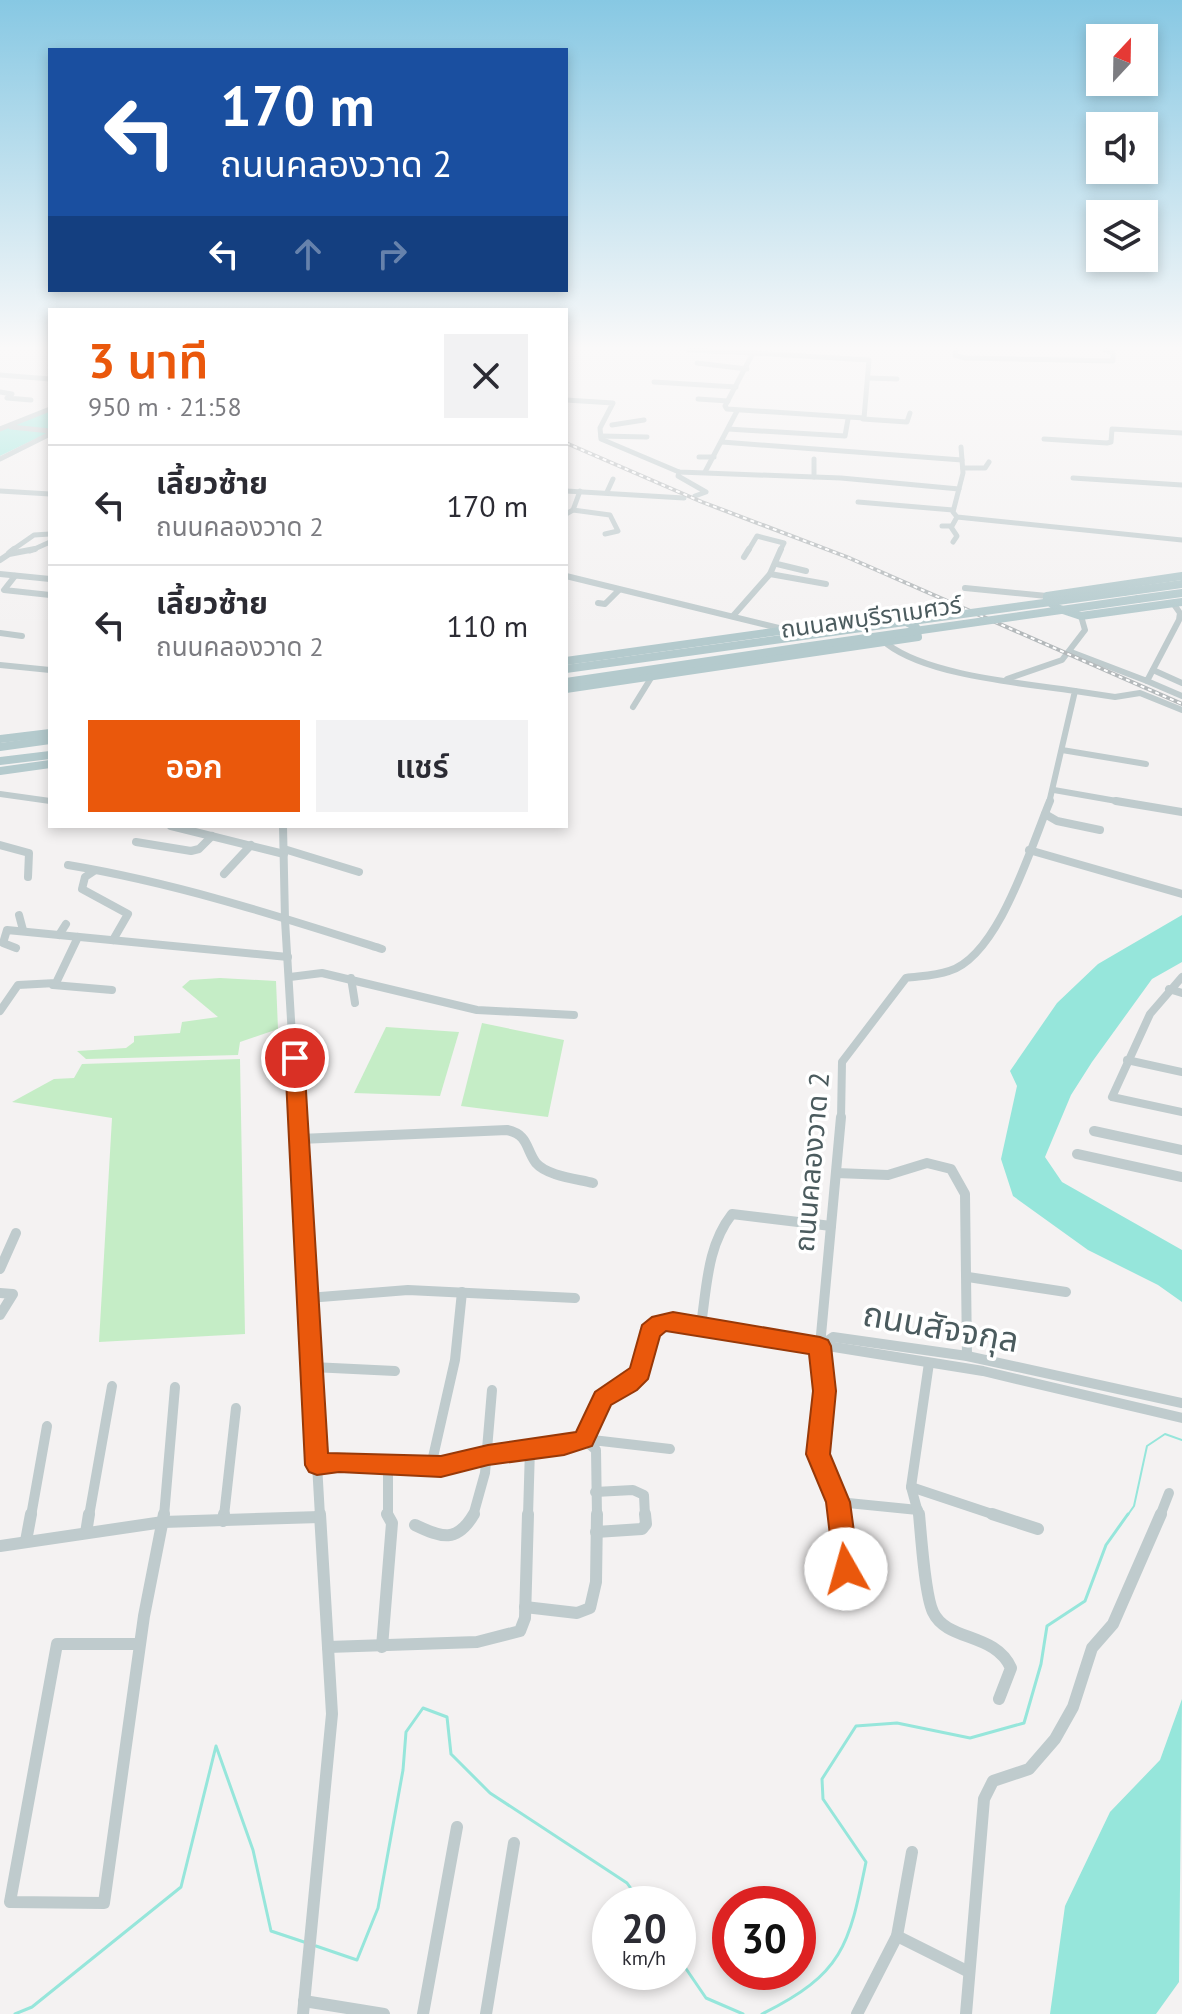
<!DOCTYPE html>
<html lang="th">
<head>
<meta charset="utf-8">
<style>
	body { margin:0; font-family:"PT Sans","Noto Sans Thai",sans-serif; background:#f2f2f3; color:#2b2b33; height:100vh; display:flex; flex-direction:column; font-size:30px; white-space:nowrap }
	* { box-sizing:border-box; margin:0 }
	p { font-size:26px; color:#7c7c81 }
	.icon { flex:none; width:44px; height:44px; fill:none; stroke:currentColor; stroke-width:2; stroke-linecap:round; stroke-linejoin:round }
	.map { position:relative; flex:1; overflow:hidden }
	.panel { position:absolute; left:48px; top:308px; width:520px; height:520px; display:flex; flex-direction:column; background:#fff; border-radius:0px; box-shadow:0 4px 12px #0003 }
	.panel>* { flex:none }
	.hud { position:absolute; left:48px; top:48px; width:520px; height:244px; border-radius:0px; box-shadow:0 4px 12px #0003; background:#1a4fa0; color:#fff; overflow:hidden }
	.needle { width:52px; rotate:22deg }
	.fabs { position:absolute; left:1086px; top:24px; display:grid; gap:16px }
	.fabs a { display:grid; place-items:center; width:72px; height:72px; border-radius:0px; background:#fff; box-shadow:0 4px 12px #0003; font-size:40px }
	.speed { position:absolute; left:592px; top:1886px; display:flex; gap:16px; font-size:40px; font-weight:700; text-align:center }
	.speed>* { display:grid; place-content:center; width:104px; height:104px; border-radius:50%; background:#fff; box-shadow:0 4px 12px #0003; line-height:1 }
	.speed small { font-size:20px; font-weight:400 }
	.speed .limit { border:12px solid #d22; background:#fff; color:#111 }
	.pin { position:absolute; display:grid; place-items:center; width:68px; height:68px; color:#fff; margin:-34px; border:4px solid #fff; border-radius:50%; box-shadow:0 2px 8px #0007 }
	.me { position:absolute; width:88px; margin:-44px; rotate:353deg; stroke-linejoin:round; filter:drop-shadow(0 0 6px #0008) }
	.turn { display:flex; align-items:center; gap:28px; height:168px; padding:0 40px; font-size:36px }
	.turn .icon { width:104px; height:104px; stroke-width:2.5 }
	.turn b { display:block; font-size:56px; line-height:68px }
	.lanes { display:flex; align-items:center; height:76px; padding:0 40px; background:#0003; justify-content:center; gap:40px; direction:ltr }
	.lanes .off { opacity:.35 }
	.round { display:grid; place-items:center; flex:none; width:84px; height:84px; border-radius:0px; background:#f2f2f3 }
	.summary { display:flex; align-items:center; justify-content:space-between; height:136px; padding:0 40px }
	h1 { font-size:48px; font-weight:600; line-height:60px; color:#ea580c }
	.cta { display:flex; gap:16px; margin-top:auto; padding:16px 40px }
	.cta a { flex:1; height:92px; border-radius:0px; background:#ea580c; color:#fff; font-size:32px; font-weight:600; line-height:92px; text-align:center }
	.cta a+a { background:#f2f2f3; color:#2b2b33 }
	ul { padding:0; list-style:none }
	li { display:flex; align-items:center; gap:24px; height:120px; padding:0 40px; border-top:2px solid #e1e1e2 }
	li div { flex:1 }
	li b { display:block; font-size:30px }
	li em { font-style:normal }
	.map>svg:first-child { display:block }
	.green { fill:#c5edc6 }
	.water { fill:#96e6db }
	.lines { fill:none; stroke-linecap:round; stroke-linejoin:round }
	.stream-far1 { stroke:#96e6db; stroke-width:2 }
	.stream { stroke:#96e6db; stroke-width:3 }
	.minor-far4 { stroke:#bfcbcd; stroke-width:5 }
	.minor-far3 { stroke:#bfcbcd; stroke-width:6 }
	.minor-far2 { stroke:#bfcbcd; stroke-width:8 }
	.minor-far1 { stroke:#bfcbcd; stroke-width:10 }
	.minor { stroke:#bfcbcd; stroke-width:12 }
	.major { stroke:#b4cacd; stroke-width:8 }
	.rail-casing { stroke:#b4b9bb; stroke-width:4 }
	.rail { stroke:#fff; stroke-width:2; stroke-dasharray:4; stroke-linecap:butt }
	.major-bridge { stroke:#b4cacd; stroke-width:8 }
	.route { fill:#ea580c; stroke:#983908; stroke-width:2 }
	.labels { text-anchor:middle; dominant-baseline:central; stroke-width:7; stroke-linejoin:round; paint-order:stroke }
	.far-street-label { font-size:24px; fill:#4b5b5e; stroke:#fff }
	.street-label { font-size:28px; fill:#4b5b5e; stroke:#fff }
	.near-street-label { font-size:34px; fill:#4b5b5e; stroke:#fff }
</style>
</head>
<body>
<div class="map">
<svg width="1182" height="2014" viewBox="0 0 1182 2014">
	<rect width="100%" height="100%" fill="#f4f2f2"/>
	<g class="green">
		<polygon points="220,978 276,981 278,1029 240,1042 238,1055 86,1059 77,1051 126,1048 134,1042 134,1036 180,1033 182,1022 218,1017 182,987 190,980"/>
		<polygon points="482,1023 564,1040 548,1117 461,1106"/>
		<polygon points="386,1027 459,1032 440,1096 354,1093"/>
		<polygon points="240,1059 245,1334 99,1342 112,1118 12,1102 54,1079 74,1078 82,1064"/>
	</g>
	<g class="water">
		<polygon points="50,411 50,432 0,456 0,430"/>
		<polygon points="1182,915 1182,962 1152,979 1092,1062 1071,1095 1045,1157 1062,1182 1182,1250 1182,1302 1158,1285 1088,1250 1013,1196 1001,1159 1017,1086 1010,1071 1057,1003 1098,964"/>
		<polygon points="1182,1699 1179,1982 1156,2014 1050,2014 1065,1906 1110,1812 1160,1760"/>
	</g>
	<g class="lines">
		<polyline class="stream-far1" points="1127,1516 1134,1506 1147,1446 1165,1434 1182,1440"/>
		<g class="stream">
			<polyline points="316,1946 357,1960 378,1908 403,1770 406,1732 423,1708 447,1717 451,1754 490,1793 627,1883 642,1904"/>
			<polyline points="678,1957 706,1998 743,2014"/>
			<polyline points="15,2014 32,2007 181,1887 216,1746 253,1850 271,1931 307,1943"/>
			<path d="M762,2014C843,1974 849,1946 866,1862L823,1799L822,1779L856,1726L897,1723L970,1738L1024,1723L1041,1664L1047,1626L1085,1601L1106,1545L1128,1514"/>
		</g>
		<g class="minor-far4">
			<polyline points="689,350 753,353"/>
			<polyline points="956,350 955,355 965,358 1113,361 1113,352 1105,350"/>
			<polygon points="753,353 869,360 864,418 727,409 725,406"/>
			<polyline points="697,363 747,369"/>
			<polyline points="0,375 50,379"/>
			<polyline points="869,378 897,379"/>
			<polyline points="654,382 736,387"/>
			<polyline points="0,392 12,394 7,398 31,400"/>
			<polyline points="698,399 728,401"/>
			<polyline points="566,400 613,403 600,428 601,439 679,472 841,478 959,489"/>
			<polyline points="863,419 907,422 910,413"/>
			<polyline points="612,425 644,420"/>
			<polyline points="11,427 50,431"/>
			<polyline points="0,429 50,409"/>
			<polyline points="728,429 845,436 848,419"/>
			<polyline points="601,436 647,437"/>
			<polyline points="1044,439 1107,443 1111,442 1112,429 1182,433"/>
			<polyline points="722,442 962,460"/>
			<polyline points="961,447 963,473 953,512 957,517 1182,540"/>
			<polyline points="699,457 714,457"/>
			<polyline points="0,459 50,434"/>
			<polyline points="814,459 814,477"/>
			<polyline points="963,468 985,468 989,462"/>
			<polyline points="679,472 678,476 706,492 695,496"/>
			<polyline points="705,472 737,411"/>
			<polyline points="1073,478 1182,485"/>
			<polyline points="0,491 50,494"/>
			<polyline points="566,491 684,498"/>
			<polyline points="607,492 613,479"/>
			<polyline points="858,502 953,510"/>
			<polyline points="573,510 610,515 618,531 605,534"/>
			<polyline points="566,514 573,510 580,491"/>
			<polyline points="942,526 952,526 957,517"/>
			<polyline points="951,527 957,536 953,542"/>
			<polyline points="11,551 34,535 50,534"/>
			<polyline points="30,551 50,542"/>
			<polyline points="748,551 757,536 784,543 780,551"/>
		</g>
		<g class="minor-far3">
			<polyline points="9,553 14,549"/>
			<polyline points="744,557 749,549"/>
			<polyline points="0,560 9,554 35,549"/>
			<polyline points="777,564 806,571"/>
			<polyline points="0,574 50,579"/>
			<polyline points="770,574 826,584"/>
			<polyline points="15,576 4,590 50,595"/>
			<polyline points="566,576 787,630"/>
			<polyline points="965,588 1047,596"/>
			<polyline points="598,603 605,604 619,590"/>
			<polyline points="733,616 770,574 781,549"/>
			<polyline points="0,633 22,636"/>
			<path d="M887,644C929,676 1022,683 1075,691L1049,803"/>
			<polyline points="1071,652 1147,681 1179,620 1180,613 1173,603"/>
			<polyline points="0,665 50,670"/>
			<polyline points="1153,670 1182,683"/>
			<polyline points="1007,679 1062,660 1085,630 1081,616"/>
			<polyline points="1147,681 1182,696"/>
			<polyline points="1075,691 1115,697 1140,693 1182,710"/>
			<polyline points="633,707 651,678"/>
			<polyline points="1062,750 1146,764"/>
			<polyline points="1054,790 1128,803"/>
			<polyline points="0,794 50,801"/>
		</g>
		<g class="minor-far2">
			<polyline points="1116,801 1182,812"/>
			<polyline points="1045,814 1057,821 1100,830"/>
			<polyline points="171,826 284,854"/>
			<polyline points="283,826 285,920 297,1119"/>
			<polyline points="136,842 191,851 199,849 212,836"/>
			<polyline points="0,845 29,853 28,877"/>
			<polyline points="284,849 359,872"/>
			<polyline points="1029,850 1182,894"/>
			<path d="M68,865C176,883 278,916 382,949"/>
			<polyline points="94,871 85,877 82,889 128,914 113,940"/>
			<polyline points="224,874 251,845"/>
			<polyline points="19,915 23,930"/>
			<polyline points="59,935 66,924"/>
			<polyline points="16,948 3,943 7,930 288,957"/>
			<polyline points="290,977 322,973 477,1010 574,1015"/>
			<polyline points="1182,977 1150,1014 1112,1097 1182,1112"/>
			<polyline points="351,978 355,1003"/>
			<polyline points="53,985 112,990"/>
			<polyline points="1169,989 1182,993"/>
			<polyline points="0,1011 18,985 56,983 78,937"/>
			<polyline points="1127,1060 1182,1072"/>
			<path d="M841,1119L842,1062L906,978C920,976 935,976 949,971C999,956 1031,846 1050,801"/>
		</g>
		<g class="minor-far1">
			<polyline points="297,1117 320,1516"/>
			<polyline points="1094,1131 1182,1150"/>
			<path d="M300,1139L507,1130C529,1135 525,1148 536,1163C547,1176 578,1179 593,1183"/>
			<polyline points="1077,1154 1182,1177"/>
			<polyline points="836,1173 888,1175 927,1163 951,1169 965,1194 967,1356"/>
			<polyline points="0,1269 16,1233"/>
			<polyline points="968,1277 1066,1292"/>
			<polyline points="0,1293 13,1294 0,1315"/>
			<polyline points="308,1298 408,1290 575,1298"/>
			<path d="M701,1325C707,1286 707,1246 732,1214L831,1226"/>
			<polyline points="820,1346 833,1337 967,1356 1182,1403"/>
			<polyline points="312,1367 395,1371"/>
			<polyline points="388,1464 388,1516"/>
			<polyline points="317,1465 339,1462 441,1467 488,1455 564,1445 584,1439 600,1403 639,1374 654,1329 673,1321 983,1371 1182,1418"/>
			<polyline points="431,1466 455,1360 462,1292"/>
			<polyline points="911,1487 998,1516"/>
			<polyline points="595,1492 633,1490 644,1495 645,1516"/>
			<polyline points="838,1502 918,1510"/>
			<polyline points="31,1516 47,1426"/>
			<polyline points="89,1516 112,1386"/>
			<polyline points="164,1516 175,1387"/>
			<polyline points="224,1516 236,1408"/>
			<polyline points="473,1516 485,1473 492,1390"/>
			<polyline points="528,1516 530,1448"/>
			<polyline points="597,1516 596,1450 584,1439 670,1449"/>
			<polyline points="840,1516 838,1502 818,1454 825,1391 820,1346 841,1117"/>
			<polyline points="919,1516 911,1487 929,1363"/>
			<polyline points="1160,1516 1169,1493"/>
		</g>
		<g class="minor">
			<polyline points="839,1514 846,1569"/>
			<path d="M919,1514C921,1535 925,1596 933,1612C947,1642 995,1632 1011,1668L999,1699"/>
			<polyline points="992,1514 1038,1529"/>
			<polyline points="223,1521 224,1514"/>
			<path d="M415,1525C442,1538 457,1543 474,1514"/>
			<polyline points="596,1532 642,1529 646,1524 645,1514"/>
			<polyline points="86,1533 89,1514"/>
			<polyline points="26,1541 31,1514"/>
			<polyline points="0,1546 163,1522 320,1517"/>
			<polyline points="525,1607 577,1613 590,1608 596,1582 597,1514"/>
			<polyline points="140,1644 57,1644 10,1902 104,1903 144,1616 164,1514"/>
			<polyline points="328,1647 477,1642 520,1631 525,1618 528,1514"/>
			<polyline points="382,1647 392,1523 387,1514"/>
			<polyline points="897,1936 967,1971"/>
			<polyline points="304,2001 384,2014"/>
			<polyline points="303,2014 332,1714 320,1514"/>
			<polyline points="423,2014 457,1827"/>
			<polyline points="486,2014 514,1843"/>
			<polyline points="857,2014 897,1936 912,1852"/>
			<polyline points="966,2014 984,1799 993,1781 1029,1769 1055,1739 1073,1707 1092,1648 1113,1624 1161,1514"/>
		</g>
		<g class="major">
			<polyline points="1182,576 1047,596 1047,600 1057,608 1081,616 1182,602"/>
			<polyline points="1124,592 1182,584"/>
			<polyline points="1138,599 1182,593"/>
			<polyline points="566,661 879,617 902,620 916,627 918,637 566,689"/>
			<polyline points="566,669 796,637"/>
			<polyline points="566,682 803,647"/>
			<polyline points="0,739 50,733"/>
			<polyline points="0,747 50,740"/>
			<polyline points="0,761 50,755"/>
			<polyline points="0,771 50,764"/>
		</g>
		<defs>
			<polyline id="rail" points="566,443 702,502 847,557 1182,704"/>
		</defs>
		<use href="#rail" class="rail-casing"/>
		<use href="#rail" class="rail"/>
		<g class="major-bridge">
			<polyline points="796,637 1124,592"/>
			<polyline points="803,647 1138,599"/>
		</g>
	</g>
	<linearGradient id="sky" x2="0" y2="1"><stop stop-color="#87c8e3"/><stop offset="0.55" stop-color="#faf9f9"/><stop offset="1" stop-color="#faf9f9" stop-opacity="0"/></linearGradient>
	<rect width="1182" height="632" fill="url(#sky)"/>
	<polygon class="route" points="295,1051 304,1058 328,1453 441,1456 488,1445 576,1432 595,1392 630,1368 642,1325 652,1317 673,1312 820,1337 828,1340 831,1346 836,1391 830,1454 850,1502 859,1569 855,1578 846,1581 837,1578 834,1569 826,1502 806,1454 813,1391 809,1354 666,1331 660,1336 648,1379 637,1390 611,1405 592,1446 564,1455 488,1465 441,1477 339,1472 317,1475 309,1472 305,1465 285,1058"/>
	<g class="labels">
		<g class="far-street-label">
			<text transform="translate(871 617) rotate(-8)">ถนนลพบุรีราเมศวร์</text>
		</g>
		<g class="street-label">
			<text transform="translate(811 1162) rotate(-85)">ถนนคลองวาด 2</text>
		</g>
		<g class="near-street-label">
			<text transform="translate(941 1326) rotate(10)">ถนนสัจจกุล</text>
		</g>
	</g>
</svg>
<div class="fabs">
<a><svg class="needle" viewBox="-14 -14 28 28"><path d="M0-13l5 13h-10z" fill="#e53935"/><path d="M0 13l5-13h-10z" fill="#7c7c81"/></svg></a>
<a><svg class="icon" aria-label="sound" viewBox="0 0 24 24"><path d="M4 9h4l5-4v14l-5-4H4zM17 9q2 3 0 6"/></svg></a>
<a><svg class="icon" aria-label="layers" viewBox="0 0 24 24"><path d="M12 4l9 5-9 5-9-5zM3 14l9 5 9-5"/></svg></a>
</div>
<div class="speed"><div>20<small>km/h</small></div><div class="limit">30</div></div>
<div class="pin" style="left:295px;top:1058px;background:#d93025"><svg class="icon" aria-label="arrive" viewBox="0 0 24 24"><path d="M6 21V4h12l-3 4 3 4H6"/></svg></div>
<svg class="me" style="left:846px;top:1569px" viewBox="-20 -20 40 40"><circle r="19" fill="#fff"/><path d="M0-13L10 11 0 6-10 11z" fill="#ea580c"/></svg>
<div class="hud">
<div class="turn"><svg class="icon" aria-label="left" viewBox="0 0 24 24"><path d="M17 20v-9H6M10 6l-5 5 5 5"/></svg><div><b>170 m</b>ถนนคลองวาด 2</div></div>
<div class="lanes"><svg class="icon" aria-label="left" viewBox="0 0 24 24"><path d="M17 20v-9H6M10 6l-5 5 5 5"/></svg><svg class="icon off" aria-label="ahead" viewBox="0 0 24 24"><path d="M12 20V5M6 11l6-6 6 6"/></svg><svg class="icon off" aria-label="right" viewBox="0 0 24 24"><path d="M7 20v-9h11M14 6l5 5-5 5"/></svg></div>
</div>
<section class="panel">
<div class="summary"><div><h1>3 นาที</h1><p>950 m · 21:58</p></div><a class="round"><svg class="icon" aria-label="close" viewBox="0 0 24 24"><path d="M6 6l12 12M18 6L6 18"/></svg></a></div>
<ul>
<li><svg class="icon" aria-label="left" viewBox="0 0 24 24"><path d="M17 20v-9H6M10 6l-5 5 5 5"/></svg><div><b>เลี้ยวซ้าย</b><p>ถนนคลองวาด 2</p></div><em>170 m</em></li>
<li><svg class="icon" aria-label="left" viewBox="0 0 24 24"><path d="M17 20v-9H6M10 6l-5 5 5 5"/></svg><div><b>เลี้ยวซ้าย</b><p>ถนนคลองวาด 2</p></div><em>110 m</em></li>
</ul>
<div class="cta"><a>ออก</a><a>แชร์</a></div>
</section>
</div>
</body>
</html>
